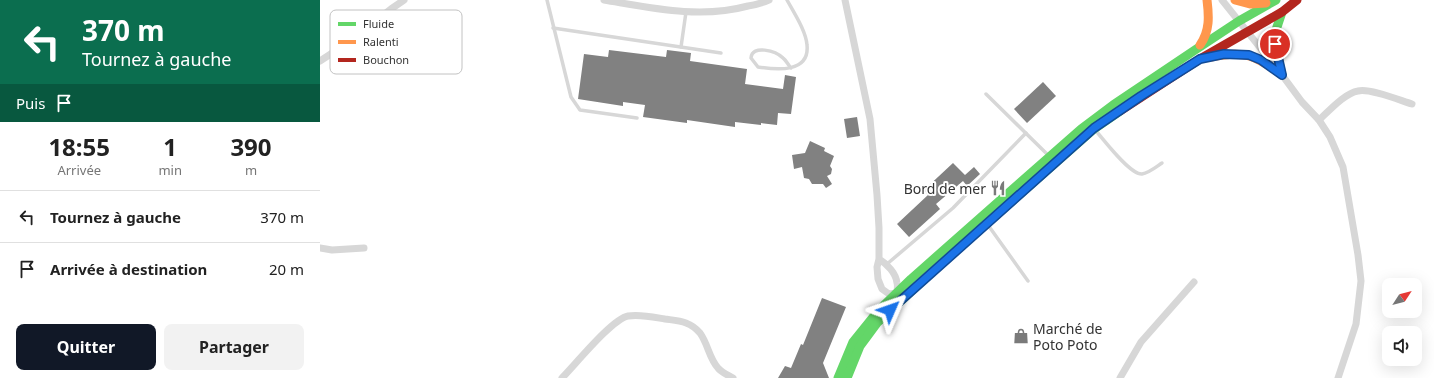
<!DOCTYPE html>
<html lang="fr">
<head>
<meta charset="utf-8">
<style>
	body { margin:0; font-family:"Noto Sans",sans-serif; background:#f2f2f2; color:#222; height:100vh; display:flex; flex-direction:column; font-size:15px; white-space:nowrap }
	* { box-sizing:border-box; margin:0 }
	p { font-size:13px; color:#767676 }
	.icon { flex:none; width:22px; height:22px; fill:none; stroke:currentColor; stroke-width:2; stroke-linecap:round; stroke-linejoin:round }
	.map { position:relative; flex:1; overflow:hidden }
	.drawer { display:flex; flex-direction:column; background:#fff; width:320px }
	.drawer>* { flex:none }
	.banner { background:#0b6e4f; color:#fff; overflow:hidden }
	.needle { width:26px; rotate:54deg }
	.tools { position:absolute; left:1062px; top:278px; display:grid; gap:8px }
	.tools a { display:grid; place-items:center; width:40px; height:40px; border-radius:8px; background:#fff; box-shadow:0 4px 16px #0002; font-size:20px }
	.pin { position:absolute; display:grid; place-items:center; width:34px; height:34px; color:#fff; margin:-17px; border:2px solid #fff; border-radius:50%; box-shadow:0 1px 4px #0007 }
	.me { position:absolute; width:44px; margin:-22px; rotate:47deg; stroke-linejoin:round; filter:drop-shadow(0 0 3px #0008) }
	.turn { display:flex; align-items:center; gap:14px; height:84px; padding:0 16px; font-size:18px }
	.turn .icon { width:52px; height:52px; stroke-width:2.5 }
	.turn b { display:block; font-size:28px; line-height:34px }
	.then { display:flex; align-items:center; height:38px; padding:0 16px; background:#0003; gap:8px; font-size:15px }
	.eta { display:flex; justify-content:space-evenly; align-items:center; height:68px; text-align:center }
	.eta b { font-size:24px; font-weight:700; line-height:28px }
	.button { display:flex; gap:8px; margin-top:auto; padding:8px 16px }
	.button a { flex:1; height:46px; border-radius:8px; background:#111827; color:#fff; font-size:16px; font-weight:700; line-height:46px; text-align:center }
	.button a+a { background:#f2f2f2; color:#222 }
	ul { padding:0; list-style:none }
	li { display:flex; align-items:center; gap:12px; height:52px; padding:0 16px; border-top:1px solid #e0e0e0 }
	li div { flex:1 }
	li b { display:block; font-size:15px }
	li em { font-style:normal }
	main { display:flex; flex:1; min-height:0 }
	.map>svg:first-child { display:block }
	.building { fill:#818181 }
	.lines { fill:none; stroke-linecap:round; stroke-linejoin:round }
	.lane { stroke:#d7d7d7; stroke-width:3.5 }
	.street { stroke:#d7d7d7; stroke-width:7 }
	.fast { stroke:#63d668; stroke-width:9 }
	.slow { stroke:#ff974d; stroke-width:9 }
	.jam { stroke:#b3261e; stroke-width:9 }
	.route-casing { stroke:#114b97; stroke-width:10 }
	.route { stroke:#1a73e8; stroke-width:7 }
	.labels { text-anchor:middle; dominant-baseline:central; stroke-width:4; stroke-linejoin:round; paint-order:stroke }
	.poi-label { font-size:14px; fill:#333; stroke:#fff; text-anchor:end }
	.key { fill:#fff; stroke:#c2c2c2; stroke-width:1 }
	.key-label { font-size:11px; fill:#333 }
</style>
</head>
<body>
<main>
<section class="drawer">
<div class="banner">
<div class="turn"><svg class="icon" aria-label="left" viewBox="0 0 24 24"><path d="M17 20v-9H6M10 6l-5 5 5 5"/></svg><div><b>370 m</b>Tournez à gauche</div></div>
<div class="then">Puis<svg class="icon" aria-label="arrive" viewBox="0 0 24 24"><path d="M6 21V4h12l-3 4 3 4H6"/></svg></div>
</div>
<div class="eta">
<div><b>18:55</b><p>Arrivée</p></div>
<div><b>1</b><p>min</p></div>
<div><b>390</b><p>m</p></div>
</div>
<ul>
<li><svg class="icon" aria-label="left" viewBox="0 0 24 24"><path d="M17 20v-9H6M10 6l-5 5 5 5"/></svg><div><b>Tournez à gauche</b></div><em>370 m</em></li>
<li><svg class="icon" aria-label="arrive" viewBox="0 0 24 24"><path d="M6 21V4h12l-3 4 3 4H6"/></svg><div><b>Arrivée à destination</b></div><em>20 m</em></li>
</ul>
<div class="button"><a>Quitter</a><a>Partager</a></div>
</section>
<div class="map">
<svg width="1114" height="378" viewBox="0 0 1114 378">
	<rect width="100%" height="100%" fill="#fff"/>
	<g class="building">
		<polygon points="289,50 346,57 347,50 371,53 370,61 427,69 425,84 463,89 465,75 476,77 471,114 458,113 457,125 441,123 441,125 415,122 415,127 367,120 367,123 323,117 325,105 303,102 303,106 258,99 264,54 288,57"/>
		<polygon points="723,82 736,96 707,123 694,109"/>
		<polygon points="537,117 540,136 527,138 524,119"/>
		<polygon points="490,141 505,148 504,151 514,156 510,166 512,169 511,174 507,176 512,184 506,188 503,184 492,184 489,179 484,178 482,167 474,169 472,155 485,153"/>
		<polygon points="633,163 645,175 654,167 660,174 647,186 643,181 616,204 620,209 589,237 577,224 608,195 604,190"/>
		<polygon points="502,298 526,307 503,363 509,378 458,378 465,366 471,368 481,344 483,345"/>
	</g>
	<g class="lines">
		<g class="lane">
			<polyline points="227,0 251,97 260,110 317,118"/>
			<path d="M467,0C474,13 486,31 487,45C490,73 457,70 438,67L431,58C432,44 456,51 463,58C466,60 468,65 471,68"/>
			<polyline points="233,28 401,53"/>
			<polyline points="361,47 366,12"/>
			<polyline points="666,94 729,156"/>
			<path d="M776,131C784,140 810,175 822,174C829,173 836,167 842,163"/>
			<polyline points="668,225 708,281"/>
			<polyline points="567,264 633,208 706,133"/>
		</g>
		<g class="street">
			<path d="M284,0C332,8 380,19 428,6C435,5 442,3 449,0"/>
			<path d="M525,0L550,119L557,195L559,228V259L557,267L558,279L562,289L569,294L577,293C577,290 578,286 577,283C576,273 567,264 559,259"/>
			<polyline points="902,0 962,75 982,102 999,120 1010,137 1023,167 1038,255 1041,281 1036,324 1018,378"/>
			<polyline points="0,61 26,44 71,9 84,0"/>
			<path d="M999,120C1009,111 1025,93 1038,91C1050,88 1079,100 1092,104"/>
			<polyline points="0,248 12,250 44,248"/>
			<path d="M242,378C255,365 292,319 308,316C320,314 333,317 345,319C359,321 370,321 380,333C388,344 389,358 398,368C402,373 408,375 413,378"/>
			<polyline points="800,378 821,342 874,282"/>
		</g>
		<g class="fast">
			<polyline points="962,12 955,33 955,44 962,75"/>
			<polyline points="518,378 533,342 558,311 591,279 761,129 793,105 875,50 919,21 956,0"/>
			<polyline points="527,378 540,346 557,323 621,264 774,129 800,111"/>
		</g>
		<g class="slow">
			<polyline points="915,0 930,4 946,3"/>
			<path d="M880,45C890,31 889,16 887,0"/>
			<path d="M891,57C925,50 935,55 962,75"/>
		</g>
		<polyline class="jam" points="800,111 880,59 962,12 977,0"/>
	</g>
	<g class="lines">
		<defs>
			<polyline id="route" points="570,310 774,128 821,96 880,59 904,54 929,55 941,60 962,75 955,44"/>
		</defs>
		<use href="#route" class="route-casing"/>
		<use href="#route" class="route"/>
	</g>
	<defs>
		<symbol id="restaurant-bare" viewBox="-9 -9 18 18"><path d="M-5-6h1v4h1v-4h1v4h1v-4h1v5L-1.5 .5V6h-2V.5L-5-1ZM5-6V6H3V1.5H1.5Q1.5-4 5-6Z" fill="#7a7a7a" stroke="#fff" stroke-width="2.5" paint-order="stroke"/></symbol>
		<symbol id="shop-bare" viewBox="-9 -9 18 18"><path d="M-5-2.5h2.3a2.7 3.5 0 0 1 5.4 0H5L5.5 6h-11ZM-1.5-2.5h3a1.5 2.3 0 0 0-3 0Z" fill="#7a7a7a" stroke="#fff" stroke-width="2.5" paint-order="stroke"/></symbol>
	</defs>
	<g fill-rule="evenodd">
		<use href="#restaurant-bare" x="667" y="177" width="22" height="22"/>
		<use href="#shop-bare" x="690" y="325" width="22" height="22"/>
	</g>
	<g class="labels">
		<g class="poi-label">
			<text x="666" y="188">Bord de mer</text>
			<text x="713" y="328" text-anchor="start">Marché de<tspan x="713" dy="16">Poto Poto</tspan></text>
		</g>
	</g>
	<rect x="10" y="10" width="132" height="64" rx="6" class="key"/>
	<rect x="18" y="22" width="18" height="4" fill="#63d668"/>
	<rect x="18" y="40" width="18" height="4" fill="#ff974d"/>
	<rect x="18" y="58" width="18" height="4" fill="#b3261e"/>
	<g class="key-label">
		<text x="43" y="28">Fluide</text>
		<text x="43" y="46">Ralenti</text>
		<text x="43" y="64">Bouchon</text>
	</g>
</svg>
<div class="tools">
<a><svg class="needle" viewBox="-14 -14 28 28"><path d="M0-13l5 13h-10z" fill="#e53935"/><path d="M0 13l5-13h-10z" fill="#767676"/></svg></a>
<a><svg class="icon" aria-label="sound" viewBox="0 0 24 24"><path d="M4 9h4l5-4v14l-5-4H4zM17 9q2 3 0 6"/></svg></a>
</div>
<div class="pin" style="left:955px;top:44px;background:#d93025"><svg class="icon" aria-label="arrive" viewBox="0 0 24 24"><path d="M6 21V4h12l-3 4 3 4H6"/></svg></div>
<svg class="me" style="left:570px;top:310px" viewBox="-20 -20 40 40"><path d="M0-17L14 15 0 8-14 15z" fill="#1a73e8" stroke="#fff" stroke-width="4"/></svg>
</div>
</main>
</body>
</html>
